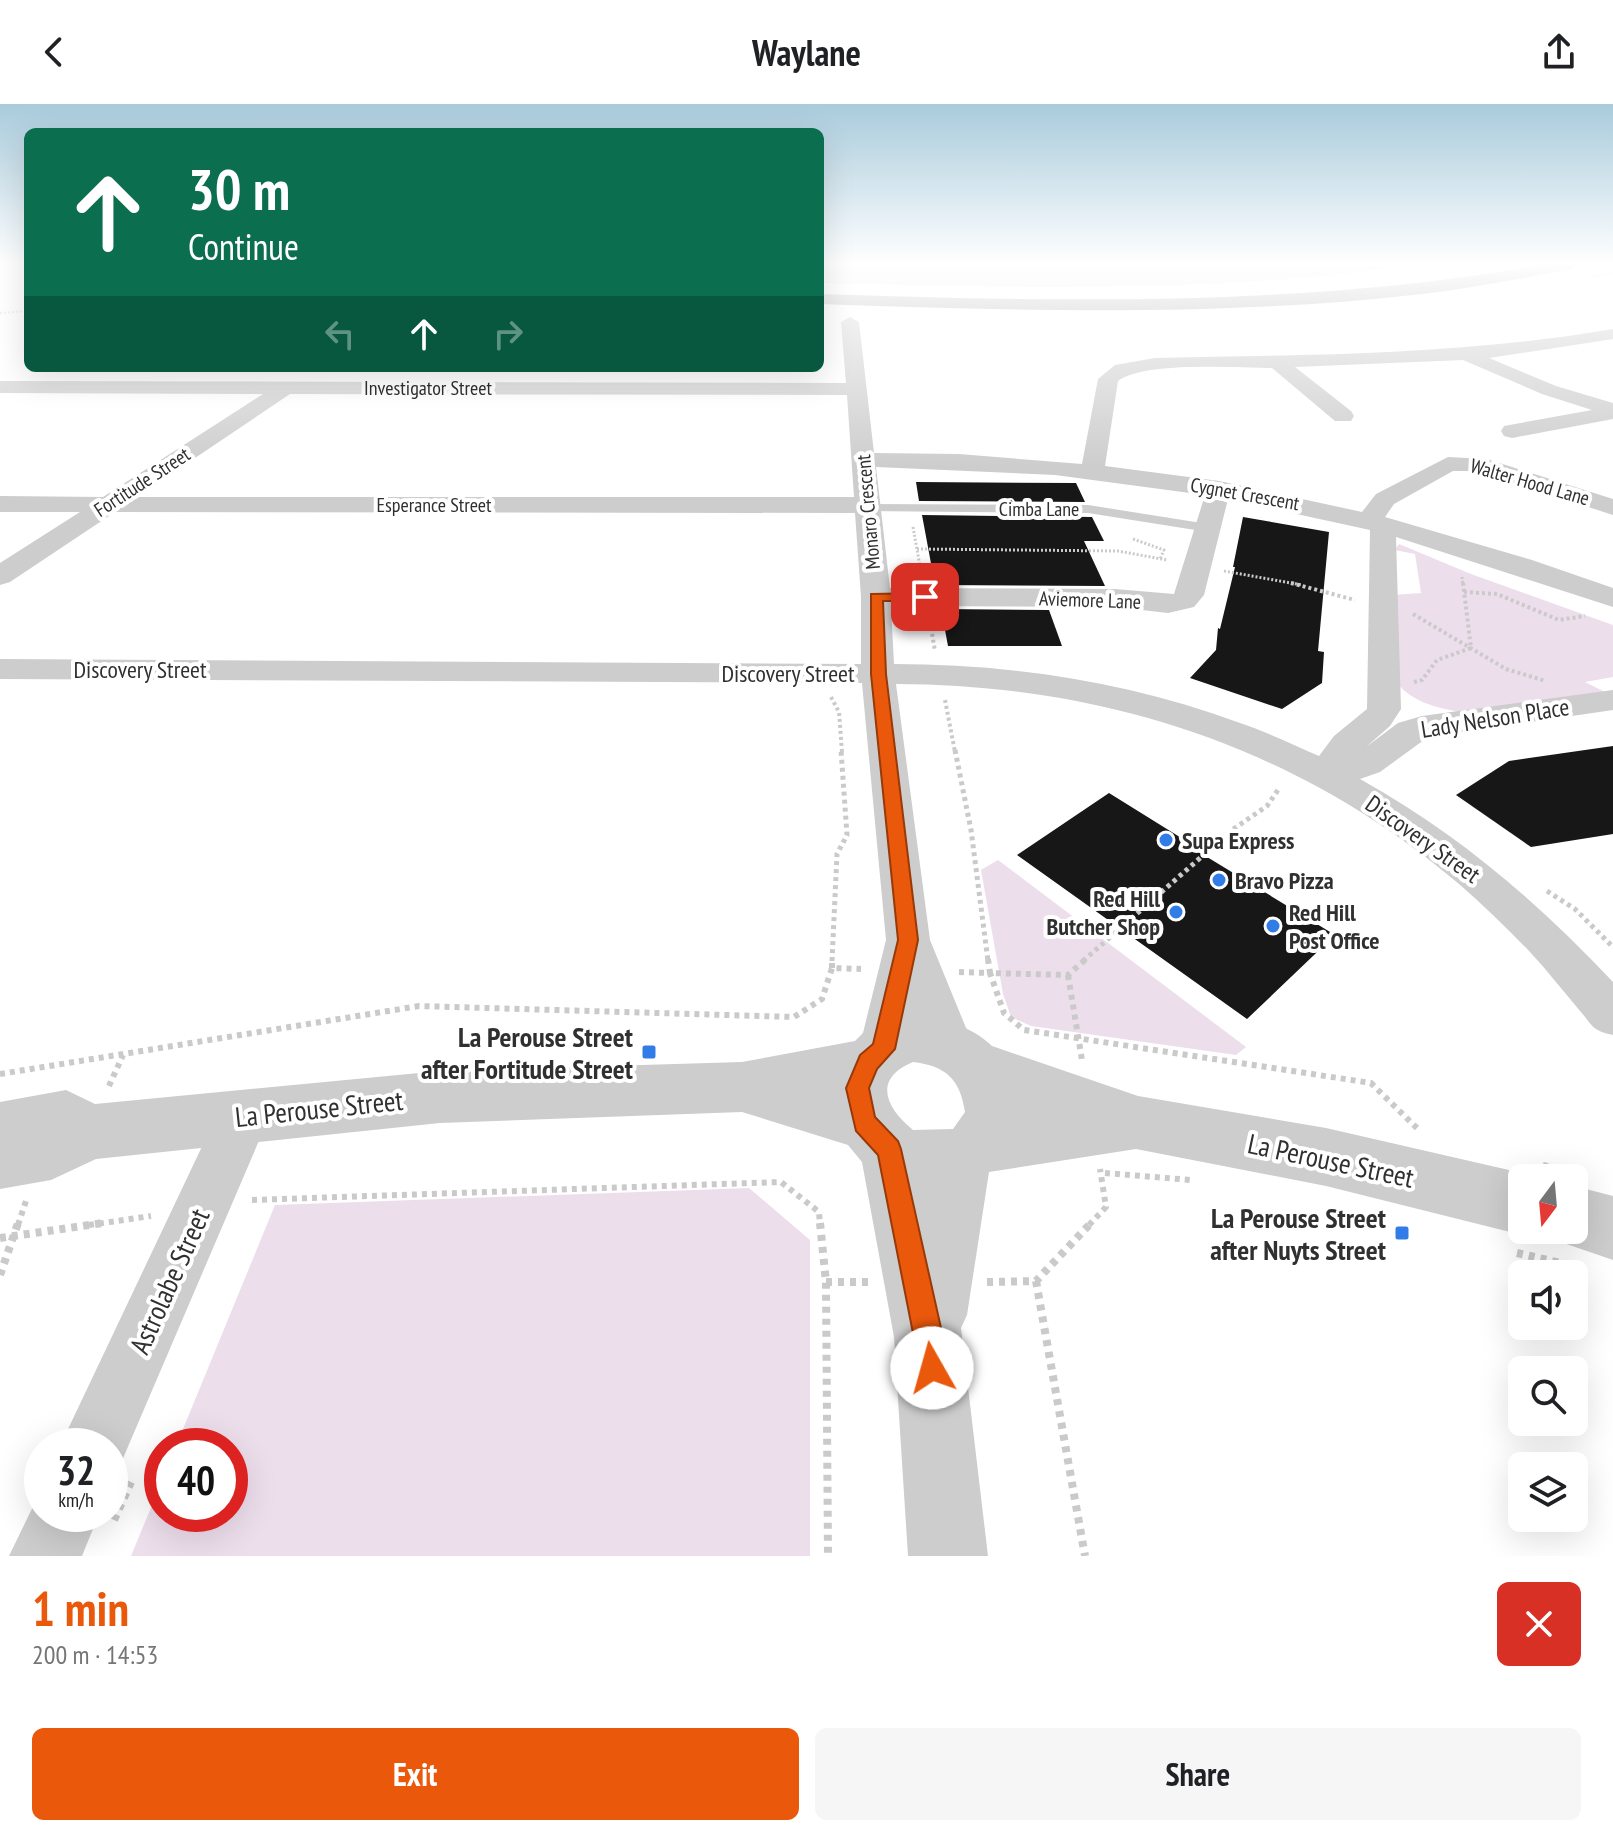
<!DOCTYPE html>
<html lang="en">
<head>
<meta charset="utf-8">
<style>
	body { margin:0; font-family:"PT Sans Narrow",sans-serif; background:#f6f6f6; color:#202124; height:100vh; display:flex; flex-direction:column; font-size:30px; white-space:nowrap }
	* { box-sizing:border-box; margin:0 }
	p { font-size:26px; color:#757577 }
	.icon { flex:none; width:44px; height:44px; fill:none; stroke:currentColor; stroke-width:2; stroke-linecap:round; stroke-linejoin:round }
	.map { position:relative; height:1452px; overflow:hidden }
	.details { display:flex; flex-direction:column; background:#fff; flex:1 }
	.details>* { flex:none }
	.guide { position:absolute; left:24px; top:24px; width:800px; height:244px; border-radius:12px; box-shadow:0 8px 32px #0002; background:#0b6e4f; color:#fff; overflow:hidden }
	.needle { width:52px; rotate:196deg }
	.tools { position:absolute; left:1508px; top:1060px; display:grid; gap:16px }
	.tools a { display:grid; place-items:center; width:80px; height:80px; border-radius:12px; background:#fff; box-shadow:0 8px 32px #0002; font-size:40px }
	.speed { position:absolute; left:24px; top:1324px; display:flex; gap:16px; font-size:40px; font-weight:700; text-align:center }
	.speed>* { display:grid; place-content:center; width:104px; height:104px; border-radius:50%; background:#fff; box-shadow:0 8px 32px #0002; line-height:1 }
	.speed small { font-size:20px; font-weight:400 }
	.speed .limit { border:12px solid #d22; background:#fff; color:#111 }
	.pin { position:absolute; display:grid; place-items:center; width:68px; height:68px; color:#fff; margin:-34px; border-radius:16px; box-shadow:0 4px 12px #0006 }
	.me { position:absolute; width:88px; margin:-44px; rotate:353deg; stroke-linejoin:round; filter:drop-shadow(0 0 6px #0008) }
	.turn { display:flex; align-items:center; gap:28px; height:168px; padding:0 32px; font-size:36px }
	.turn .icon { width:104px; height:104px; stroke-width:2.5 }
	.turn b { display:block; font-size:56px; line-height:68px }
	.lanes { display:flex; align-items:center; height:76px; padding:0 32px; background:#0003; justify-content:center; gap:40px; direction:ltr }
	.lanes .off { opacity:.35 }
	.round { display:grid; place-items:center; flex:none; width:84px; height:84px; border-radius:12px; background:#f6f6f6 }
	.summary { display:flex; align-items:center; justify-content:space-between; height:136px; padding:0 32px }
	h1 { font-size:48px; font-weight:700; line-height:60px; color:#ea580c }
	.primary-button { display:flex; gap:16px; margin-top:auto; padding:16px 32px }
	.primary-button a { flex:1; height:92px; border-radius:12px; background:#ea580c; color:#fff; font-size:32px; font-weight:700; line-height:92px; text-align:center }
	.primary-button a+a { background:#f6f6f6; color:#202124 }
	header { display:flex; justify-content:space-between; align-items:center; height:104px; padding:0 32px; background:#fff; font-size:36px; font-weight:700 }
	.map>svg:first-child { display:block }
	.green { fill:#eddeec }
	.building { fill:#171717 }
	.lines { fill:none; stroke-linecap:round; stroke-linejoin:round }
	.path-far5 { stroke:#cacaca; stroke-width:2; stroke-dasharray:2 2; stroke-linecap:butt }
	.path-far4 { stroke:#cacaca; stroke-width:3; stroke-dasharray:2 2; stroke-linecap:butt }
	.path-far3 { stroke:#cacaca; stroke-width:4; stroke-dasharray:3 3; stroke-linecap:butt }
	.path-far2 { stroke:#cacaca; stroke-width:5; stroke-dasharray:4 4; stroke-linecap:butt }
	.path-far1 { stroke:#cacaca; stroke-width:6; stroke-dasharray:5 5; stroke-linecap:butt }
	.path { stroke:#cacaca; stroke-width:8; stroke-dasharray:6 6; stroke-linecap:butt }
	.service { fill:#cdcdcd; fill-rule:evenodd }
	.minor { fill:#cdcdcd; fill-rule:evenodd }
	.tertiary { fill:#cdcdcd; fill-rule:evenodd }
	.primary { fill:#a8a8a8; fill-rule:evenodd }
	.route { fill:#ea580c; stroke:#983908; stroke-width:2 }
	.poi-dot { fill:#327ce8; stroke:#fff; stroke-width:3 }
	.labels { text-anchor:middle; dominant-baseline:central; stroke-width:8; stroke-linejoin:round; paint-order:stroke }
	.far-street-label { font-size:20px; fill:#303030; stroke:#fff }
	.street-label { font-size:24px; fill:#303030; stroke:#fff }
	.poi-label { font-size:24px; font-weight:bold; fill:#303030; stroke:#fff; text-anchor:start }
	.near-poi-label { font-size:28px; font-weight:bold; fill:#303030; stroke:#fff; text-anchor:end }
	.near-street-label { font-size:28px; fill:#303030; stroke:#fff }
</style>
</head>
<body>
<header><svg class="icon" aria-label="back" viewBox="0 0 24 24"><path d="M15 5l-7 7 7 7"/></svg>Waylane<svg class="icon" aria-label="share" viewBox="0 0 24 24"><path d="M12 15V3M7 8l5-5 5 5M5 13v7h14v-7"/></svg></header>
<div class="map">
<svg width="1613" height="1452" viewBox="0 0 1613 1452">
	<rect width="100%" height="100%" fill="#fff"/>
	<g class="green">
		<path d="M820,160H1419C1222,190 1019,183 820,179Z"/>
		<path d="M1399,440L1471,470L1613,521V573L1585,578L1609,590L1460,608C1436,604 1409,597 1395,576L1392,491L1421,489L1415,450L1395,446Z"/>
		<polygon points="998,756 1246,943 1236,951 1031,922 1011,913 1003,890 981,766"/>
		<polygon points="749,1084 810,1136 810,1452 131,1452 162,1377 162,1410 230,1410 230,1342 176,1342 275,1101"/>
	</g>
	<g class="building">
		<polygon points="916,378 1076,379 1085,398 919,397"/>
		<polygon points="922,411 1092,413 1104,437 1084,437 1105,482 935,481"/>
		<polygon points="1243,413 1329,428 1318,547 1324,548 1322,579 1282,605 1190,574 1216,546 1218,524 1220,525 1235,463 1233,463"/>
		<polygon points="941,505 1049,506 1062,542 948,542"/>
		<polygon points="1613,642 1613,730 1531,743 1456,691 1509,657"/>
		<polygon points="1109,689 1191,740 1189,742 1335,831 1247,915 1017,751"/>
	</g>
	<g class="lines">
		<g class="path-far5">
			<polyline points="1589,174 1613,168"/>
			<polyline points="0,209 28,207"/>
		</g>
		<g class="path-far4">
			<polyline points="913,423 921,468"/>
			<polyline points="1133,435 1164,446 1160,455"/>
			<polyline points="917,445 1118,447 1167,456"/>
			<polyline points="1224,467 1302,481"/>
			<polyline points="1462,473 1463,481"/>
		</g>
		<g class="path-far3">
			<polyline points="1291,479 1355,496"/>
			<polyline points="1464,488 1497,490 1559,516 1585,512"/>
			<polyline points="1413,510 1506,565 1546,577"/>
			<polyline points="930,518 935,547"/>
			<polyline points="1414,578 1422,576 1437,556 1471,544 1463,479"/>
			<polyline points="831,593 839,608 842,648"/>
			<polyline points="945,596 955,648"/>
		</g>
		<g class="path-far2">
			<polyline points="955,646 971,726 988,857"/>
			<polyline points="1547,787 1575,805 1613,843"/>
			<polyline points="832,857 837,750 847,731 841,646"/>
			<polyline points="1083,857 1232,726 1267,702 1280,683"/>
		</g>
		<g class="path-far1">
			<polyline points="988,855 990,869 1068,871 1086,855"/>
			<polyline points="832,864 832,855"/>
			<polyline points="959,868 990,869 1004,909 1024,926 1371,979 1420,1027"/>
			<polyline points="1068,871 1082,956"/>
			<polyline points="0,970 419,902 794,913 822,895 832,864 861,865"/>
			<polyline points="109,982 123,951"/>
			<polyline points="1543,1061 1569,1066"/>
			<polyline points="1105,1069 1191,1076"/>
			<polyline points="252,1096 781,1078 819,1108 820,1121"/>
			<polyline points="18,1121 26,1097"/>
			<polyline points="89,1121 151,1112"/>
			<polyline points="1089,1121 1106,1103 1100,1065"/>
		</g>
		<g class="path">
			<polyline points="820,1119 826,1178 828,1452"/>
			<polyline points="0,1134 103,1119"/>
			<polyline points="1517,1149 1565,1160"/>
			<polyline points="0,1171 18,1119"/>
			<polyline points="1036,1177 1085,1452"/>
			<polyline points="826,1178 869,1178"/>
			<polyline points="987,1178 1036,1177 1091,1119"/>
			<polyline points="114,1416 131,1378"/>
		</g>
		<polygon class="service" points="868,400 1088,401 1208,420 1215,424 1208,428 1088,409 863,407 863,401"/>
		<g class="minor">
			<path d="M850,213L859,218L874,349L959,350L1082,360L1098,275L1115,261L1155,254C1309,251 1461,251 1613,225V235L1489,254L1556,282L1613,299V315L1512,334L1504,332L1501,327L1504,322L1592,306L1542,290L1463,256L1295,263L1351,307L1354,312L1351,317H1335L1272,264C1236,264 1145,257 1118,277L1105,362L1219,377L1362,408L1376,390L1448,353L1487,355L1613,395V411L1477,367H1453L1394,400L1385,413L1532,456L1613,484V503L1396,433L1401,605L1390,622L1366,643L1398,619L1422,612L1613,586V606L1428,633L1380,668L1360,675C1457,729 1538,798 1613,878V931C1608,930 1600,928 1596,925C1590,921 1585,912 1580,907C1563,887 1547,866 1529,847C1507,824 1483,801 1459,780C1298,643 1105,581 896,580L930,836L973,941L966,956L948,962L930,956L914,917L909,945L902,960L884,967L866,960L859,945L886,836L862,579L0,575V555L861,560V493L855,409L115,408L10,478L0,481V459L80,408H0V392L103,393L263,290L0,289V277L846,279L841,218ZM290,290L847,291L854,393H137ZM876,363L1055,371L1205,391L1174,490L1115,485L890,484ZM1228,395L1370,426L1367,605L1334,632L1319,652C1293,641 1267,628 1240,619C1130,578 1011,560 894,560L891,502L1115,503L1168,509L1194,503L1204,491Z"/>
			<polygon points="244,987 263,994 270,1011 118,1366 110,1369 110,1342 60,1342 225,994"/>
			<polygon points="42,1384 42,1410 99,1410 82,1452 9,1452"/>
		</g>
		<g class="tertiary">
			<path d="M912,912C942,914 970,921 992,942L1138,992L1326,1024L1522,1069L1534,1074H1522V1126H1534L1522,1131L1326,1082L1136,1045L989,1068L967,1211L961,1224L988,1452H908L894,1233L862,1058L848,1041L742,1008L440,1019L96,1055L51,1076L0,1085V998L66,986L95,1000L440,967L742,958L855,937L863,929ZM913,958C946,962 960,975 965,1008L953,1025L913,1026C886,1004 872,975 913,958Z"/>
			<polygon points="1574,1082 1613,1092 1613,1156 1552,1135 1548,1126 1574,1126"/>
		</g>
		<path class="primary" d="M1547,160H1580L1572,165C1522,174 1472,184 1422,190C1222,213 1021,207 820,200V190C1063,198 1306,203 1547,160Z"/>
	</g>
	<linearGradient id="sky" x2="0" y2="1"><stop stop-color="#a9cbdc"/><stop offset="0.44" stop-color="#fff"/><stop offset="1" stop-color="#fff" stop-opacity="0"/></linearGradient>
	<rect width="1613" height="363" fill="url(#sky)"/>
	<polygon class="route" points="871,490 925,489 932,493 925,497 883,497 886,570 918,836 895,945 877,965 869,984 875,1013 898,1037 901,1045 943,1233 947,1264 942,1275 932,1279 922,1275 878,1051 856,1027 846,984 860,951 873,940 898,836 871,570"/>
	<g class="poi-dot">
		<circle cx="1166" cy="736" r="8"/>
		<circle cx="1219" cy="776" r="8"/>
		<circle cx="1176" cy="808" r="8"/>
		<circle cx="1273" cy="822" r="8"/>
		<rect x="641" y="940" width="16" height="16" rx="4"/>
		<rect x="1394" y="1121" width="16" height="16" rx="4"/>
	</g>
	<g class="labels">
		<g class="far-street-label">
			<text x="428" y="284">Investigator Street</text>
			<text transform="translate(142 378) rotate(-33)">Fortitude Street</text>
			<text transform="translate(1530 378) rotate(16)">Walter Hood Lane</text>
			<text transform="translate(1245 390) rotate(10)">Cygnet Crescent</text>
			<text x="434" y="401">Esperance Street</text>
			<text x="1039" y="405">Cimba Lane</text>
			<text transform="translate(868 408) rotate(-95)">Monaro Crescent</text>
			<text transform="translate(1090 496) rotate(2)">Aviemore Lane</text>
		</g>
		<g class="street-label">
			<text x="140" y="565">Discovery Street</text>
			<text x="788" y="569">Discovery Street</text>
			<text transform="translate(1495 614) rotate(-9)">Lady Nelson Place</text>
			<text transform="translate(1423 735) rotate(35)">Discovery Street</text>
		</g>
		<g class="poi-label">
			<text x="1182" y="736">Supa Express</text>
			<text x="1235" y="776">Bravo Pizza</text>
			<text x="1160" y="794" text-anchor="end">Red Hill<tspan x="1160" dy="28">Butcher Shop</tspan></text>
			<text x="1289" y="808">Red Hill<tspan x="1289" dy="28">Post Office</tspan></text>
		</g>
		<g class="near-poi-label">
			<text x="633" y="932">La Perouse Street<tspan x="633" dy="32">after Fortitude Street</tspan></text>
			<text x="1386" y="1113">La Perouse Street<tspan x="1386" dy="32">after Nuyts Street</tspan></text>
		</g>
		<g class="near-street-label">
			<text transform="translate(319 1004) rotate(-6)">La Perouse Street</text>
			<text transform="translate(1331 1056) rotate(12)">La Perouse Street</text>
			<text transform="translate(169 1177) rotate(-66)">Astrolabe Street</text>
		</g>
	</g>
</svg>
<div class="tools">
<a><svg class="needle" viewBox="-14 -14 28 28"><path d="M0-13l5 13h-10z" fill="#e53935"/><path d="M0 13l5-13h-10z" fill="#757577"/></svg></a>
<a><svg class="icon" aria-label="sound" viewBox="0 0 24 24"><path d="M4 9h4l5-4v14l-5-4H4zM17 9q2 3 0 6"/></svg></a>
<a><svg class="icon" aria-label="search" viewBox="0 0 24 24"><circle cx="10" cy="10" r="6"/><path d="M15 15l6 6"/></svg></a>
<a><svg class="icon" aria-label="layers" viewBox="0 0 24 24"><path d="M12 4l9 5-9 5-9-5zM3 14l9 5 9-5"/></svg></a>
</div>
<div class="speed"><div>32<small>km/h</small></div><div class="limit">40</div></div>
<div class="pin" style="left:925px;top:493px;background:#d93025"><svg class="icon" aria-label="arrive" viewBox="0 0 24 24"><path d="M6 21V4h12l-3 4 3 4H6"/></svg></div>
<svg class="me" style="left:932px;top:1264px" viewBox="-20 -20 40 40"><circle r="19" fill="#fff"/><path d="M0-13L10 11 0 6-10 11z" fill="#ea580c"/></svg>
<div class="guide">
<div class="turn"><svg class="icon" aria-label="ahead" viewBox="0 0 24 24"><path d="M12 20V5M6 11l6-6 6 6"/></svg><div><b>30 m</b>Continue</div></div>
<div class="lanes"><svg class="icon off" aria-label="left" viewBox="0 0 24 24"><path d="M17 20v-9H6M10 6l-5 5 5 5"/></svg><svg class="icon" aria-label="ahead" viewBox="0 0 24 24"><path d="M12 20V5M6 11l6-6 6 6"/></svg><svg class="icon off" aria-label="right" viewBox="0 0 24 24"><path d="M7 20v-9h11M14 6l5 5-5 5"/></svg></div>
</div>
</div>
<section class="details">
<div class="summary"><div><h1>1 min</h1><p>200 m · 14:53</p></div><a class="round" style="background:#d93025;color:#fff"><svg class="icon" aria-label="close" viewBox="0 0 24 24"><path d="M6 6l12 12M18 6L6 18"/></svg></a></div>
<div class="primary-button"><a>Exit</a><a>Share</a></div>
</section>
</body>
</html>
